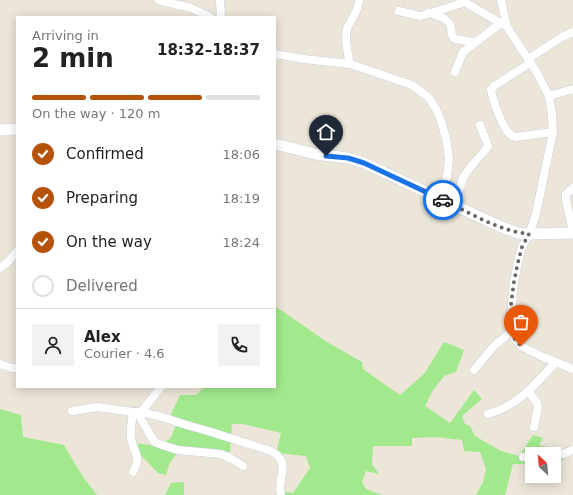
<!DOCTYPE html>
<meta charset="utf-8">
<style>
:root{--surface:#fff;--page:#f2f2f2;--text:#222;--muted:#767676;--line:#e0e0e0;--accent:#b45309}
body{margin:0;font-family:"DejaVu Sans",sans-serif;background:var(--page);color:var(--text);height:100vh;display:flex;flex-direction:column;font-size:15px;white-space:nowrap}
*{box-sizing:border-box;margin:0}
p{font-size:13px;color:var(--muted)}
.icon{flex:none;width:22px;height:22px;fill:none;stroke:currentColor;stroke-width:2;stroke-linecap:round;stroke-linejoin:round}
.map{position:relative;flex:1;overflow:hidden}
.details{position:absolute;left:16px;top:16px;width:260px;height:372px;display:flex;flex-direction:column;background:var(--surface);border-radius:0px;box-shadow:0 2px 10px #0003}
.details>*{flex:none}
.needle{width:26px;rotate:334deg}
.controls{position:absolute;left:525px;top:447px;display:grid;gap:8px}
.controls a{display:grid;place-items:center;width:36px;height:36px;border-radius:0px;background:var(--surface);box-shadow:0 2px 10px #0003;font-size:20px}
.pin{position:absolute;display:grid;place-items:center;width:34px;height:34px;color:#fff;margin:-41px -17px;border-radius:50% 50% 50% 0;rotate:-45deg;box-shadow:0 0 4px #0007}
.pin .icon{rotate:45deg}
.courier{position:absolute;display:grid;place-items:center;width:40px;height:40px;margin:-20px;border:3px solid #1a73e8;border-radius:50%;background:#fff;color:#222;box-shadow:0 1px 5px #0007}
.summary em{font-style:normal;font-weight:700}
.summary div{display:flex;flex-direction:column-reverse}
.summary{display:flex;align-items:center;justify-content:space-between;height:68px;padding:0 16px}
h1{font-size:26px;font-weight:700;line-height:30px}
.bar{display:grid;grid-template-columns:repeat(4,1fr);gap:6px 4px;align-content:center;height:48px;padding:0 16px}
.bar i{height:5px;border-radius:3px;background:var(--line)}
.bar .on{background:var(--accent)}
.bar p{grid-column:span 4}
.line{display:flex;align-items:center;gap:10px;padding:0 16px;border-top:1px solid var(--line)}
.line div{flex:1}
.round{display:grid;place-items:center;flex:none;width:42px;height:42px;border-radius:0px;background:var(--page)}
ol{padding:0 16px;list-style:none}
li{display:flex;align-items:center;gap:12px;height:44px}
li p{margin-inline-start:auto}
li .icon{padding:4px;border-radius:50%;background:var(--accent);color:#fff;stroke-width:4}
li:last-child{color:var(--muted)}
li i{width:22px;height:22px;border:2px solid var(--line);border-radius:50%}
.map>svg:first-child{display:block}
</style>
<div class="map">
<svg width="573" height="495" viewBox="0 0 573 495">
<rect width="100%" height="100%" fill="#ece6d8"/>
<g fill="#a2e98e">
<path d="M275,306L327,342L362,362L363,369L400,395L424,374L444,342L464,350L456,372L444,376L432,392L425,406L450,423L474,390L482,399L462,416L465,424L470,426L475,436L501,451L519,456L533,435L543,438L539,445L565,451L564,460L554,459V454H532L525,458V464H513L505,495H476L483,482L486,469L480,452L464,451L462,440L435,437L412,438V446H373L372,464L379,474L366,471L362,482L366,489L382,495H278L277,491L293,493L310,468L306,456L276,453L281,433L243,424H232L230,452L180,450L170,462L166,475L158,473L141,455L135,443L157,446L170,439L178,421L171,414L180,395H196L204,387H275Z"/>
<path d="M0,409L21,415L23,437L64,445L83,477L97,495H0Z"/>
<path d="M184,482V495H165L171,483Z"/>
</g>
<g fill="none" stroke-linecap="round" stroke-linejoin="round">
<defs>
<g id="street">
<path d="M159,0L191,8L210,17"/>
<path d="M220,0L221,17"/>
<path d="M461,0L504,25"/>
<path d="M501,0L507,27L536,71L549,96L552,114L553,132L536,214L529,234L522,247L518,262L514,282L510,326L514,338L521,346L541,356L573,369"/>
<path d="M399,11L416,15L421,16L466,2"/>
<path d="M429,13C437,16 448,17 451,27C452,32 450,35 455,39L474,42"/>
<path d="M275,54L304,59L350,64L412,85L429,98L436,109L440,118L446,138L449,158L447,177L440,199"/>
<path d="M528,59L562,37L573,32"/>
<path d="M530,63L494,86L491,90C493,100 502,128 510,134C511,136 513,136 516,137L553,132"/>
<path d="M350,64C348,54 344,39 347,29C351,18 358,14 359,0"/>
<path d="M455,72L463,52L501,23"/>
<path d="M549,96L573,89"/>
<path d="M454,205L463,178L469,169L487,148L488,146L480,125"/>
<path d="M573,233L566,200V194L573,188"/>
<path d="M0,268L8,262L17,251"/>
<path d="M0,364L12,368H17"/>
<path d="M474,370L494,346L512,331"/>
<path d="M528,391L537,403L538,406L534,427"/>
<path d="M72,411L97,407L133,412H141L162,417L190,426L208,431L271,451C293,463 276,477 281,495"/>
<path d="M137,412L152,438L155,442L162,445L178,450L221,454L232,459L243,466"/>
<path d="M141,412L161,387"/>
<path d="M488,414C493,412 500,410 506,407C526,396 540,379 556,362"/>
<path d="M554,455L563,454L573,450"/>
<path d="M523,457H532"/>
<path d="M133,472C142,456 134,454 131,438C130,429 132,420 133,412"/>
</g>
<g id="secondary">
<path d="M0,130L17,129"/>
<path d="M275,144L315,154L348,158L364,163L499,226L518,233L529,234L573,233"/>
</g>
</defs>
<use href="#street" stroke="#cdcee3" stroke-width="9"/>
<use href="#secondary" stroke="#cdcee3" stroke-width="12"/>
<use href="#street" stroke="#fff" stroke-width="8"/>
<use href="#secondary" stroke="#fff" stroke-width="11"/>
</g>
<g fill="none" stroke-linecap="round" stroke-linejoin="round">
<path stroke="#6d6a66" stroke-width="4" stroke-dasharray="0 7.2" d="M443,200C470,213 499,231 529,234L522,247L518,262L514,282L511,304L510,326L514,338L521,346"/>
<path stroke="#1a73e8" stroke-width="5" d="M326,156L348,158L364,163L443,200"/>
</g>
</svg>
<div class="controls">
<a><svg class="needle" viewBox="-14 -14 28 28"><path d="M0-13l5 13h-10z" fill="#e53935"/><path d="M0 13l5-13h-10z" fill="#767676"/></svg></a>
</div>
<div class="pin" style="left:521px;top:346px;background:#ea580c"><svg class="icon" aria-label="bag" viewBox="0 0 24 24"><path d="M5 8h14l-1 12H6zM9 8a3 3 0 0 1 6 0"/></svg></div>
<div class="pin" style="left:326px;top:156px;background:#1f2937"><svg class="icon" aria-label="home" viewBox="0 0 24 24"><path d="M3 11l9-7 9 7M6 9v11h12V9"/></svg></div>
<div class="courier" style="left:443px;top:200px"><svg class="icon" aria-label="car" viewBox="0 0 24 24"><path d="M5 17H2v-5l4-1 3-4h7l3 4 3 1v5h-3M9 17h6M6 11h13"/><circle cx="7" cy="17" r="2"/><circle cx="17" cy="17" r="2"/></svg></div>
<section class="details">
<div class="summary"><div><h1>2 min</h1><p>Arriving in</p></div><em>18:32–18:37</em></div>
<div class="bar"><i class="on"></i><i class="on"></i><i class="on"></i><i></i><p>On the way · 120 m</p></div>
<ol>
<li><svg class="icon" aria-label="check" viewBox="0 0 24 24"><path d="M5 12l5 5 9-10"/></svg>Confirmed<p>18:06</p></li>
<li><svg class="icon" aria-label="check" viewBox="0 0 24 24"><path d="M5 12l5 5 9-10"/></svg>Preparing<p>18:19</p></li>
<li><svg class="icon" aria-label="check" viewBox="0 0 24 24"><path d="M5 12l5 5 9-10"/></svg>On the way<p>18:24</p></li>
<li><i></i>Delivered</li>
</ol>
<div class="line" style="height:72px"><a class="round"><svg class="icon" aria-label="person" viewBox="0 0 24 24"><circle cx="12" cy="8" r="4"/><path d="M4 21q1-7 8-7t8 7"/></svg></a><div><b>Alex</b><p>Courier · 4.6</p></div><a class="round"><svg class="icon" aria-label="phone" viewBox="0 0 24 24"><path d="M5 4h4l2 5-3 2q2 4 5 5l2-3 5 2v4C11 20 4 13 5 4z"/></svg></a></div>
</section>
</div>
